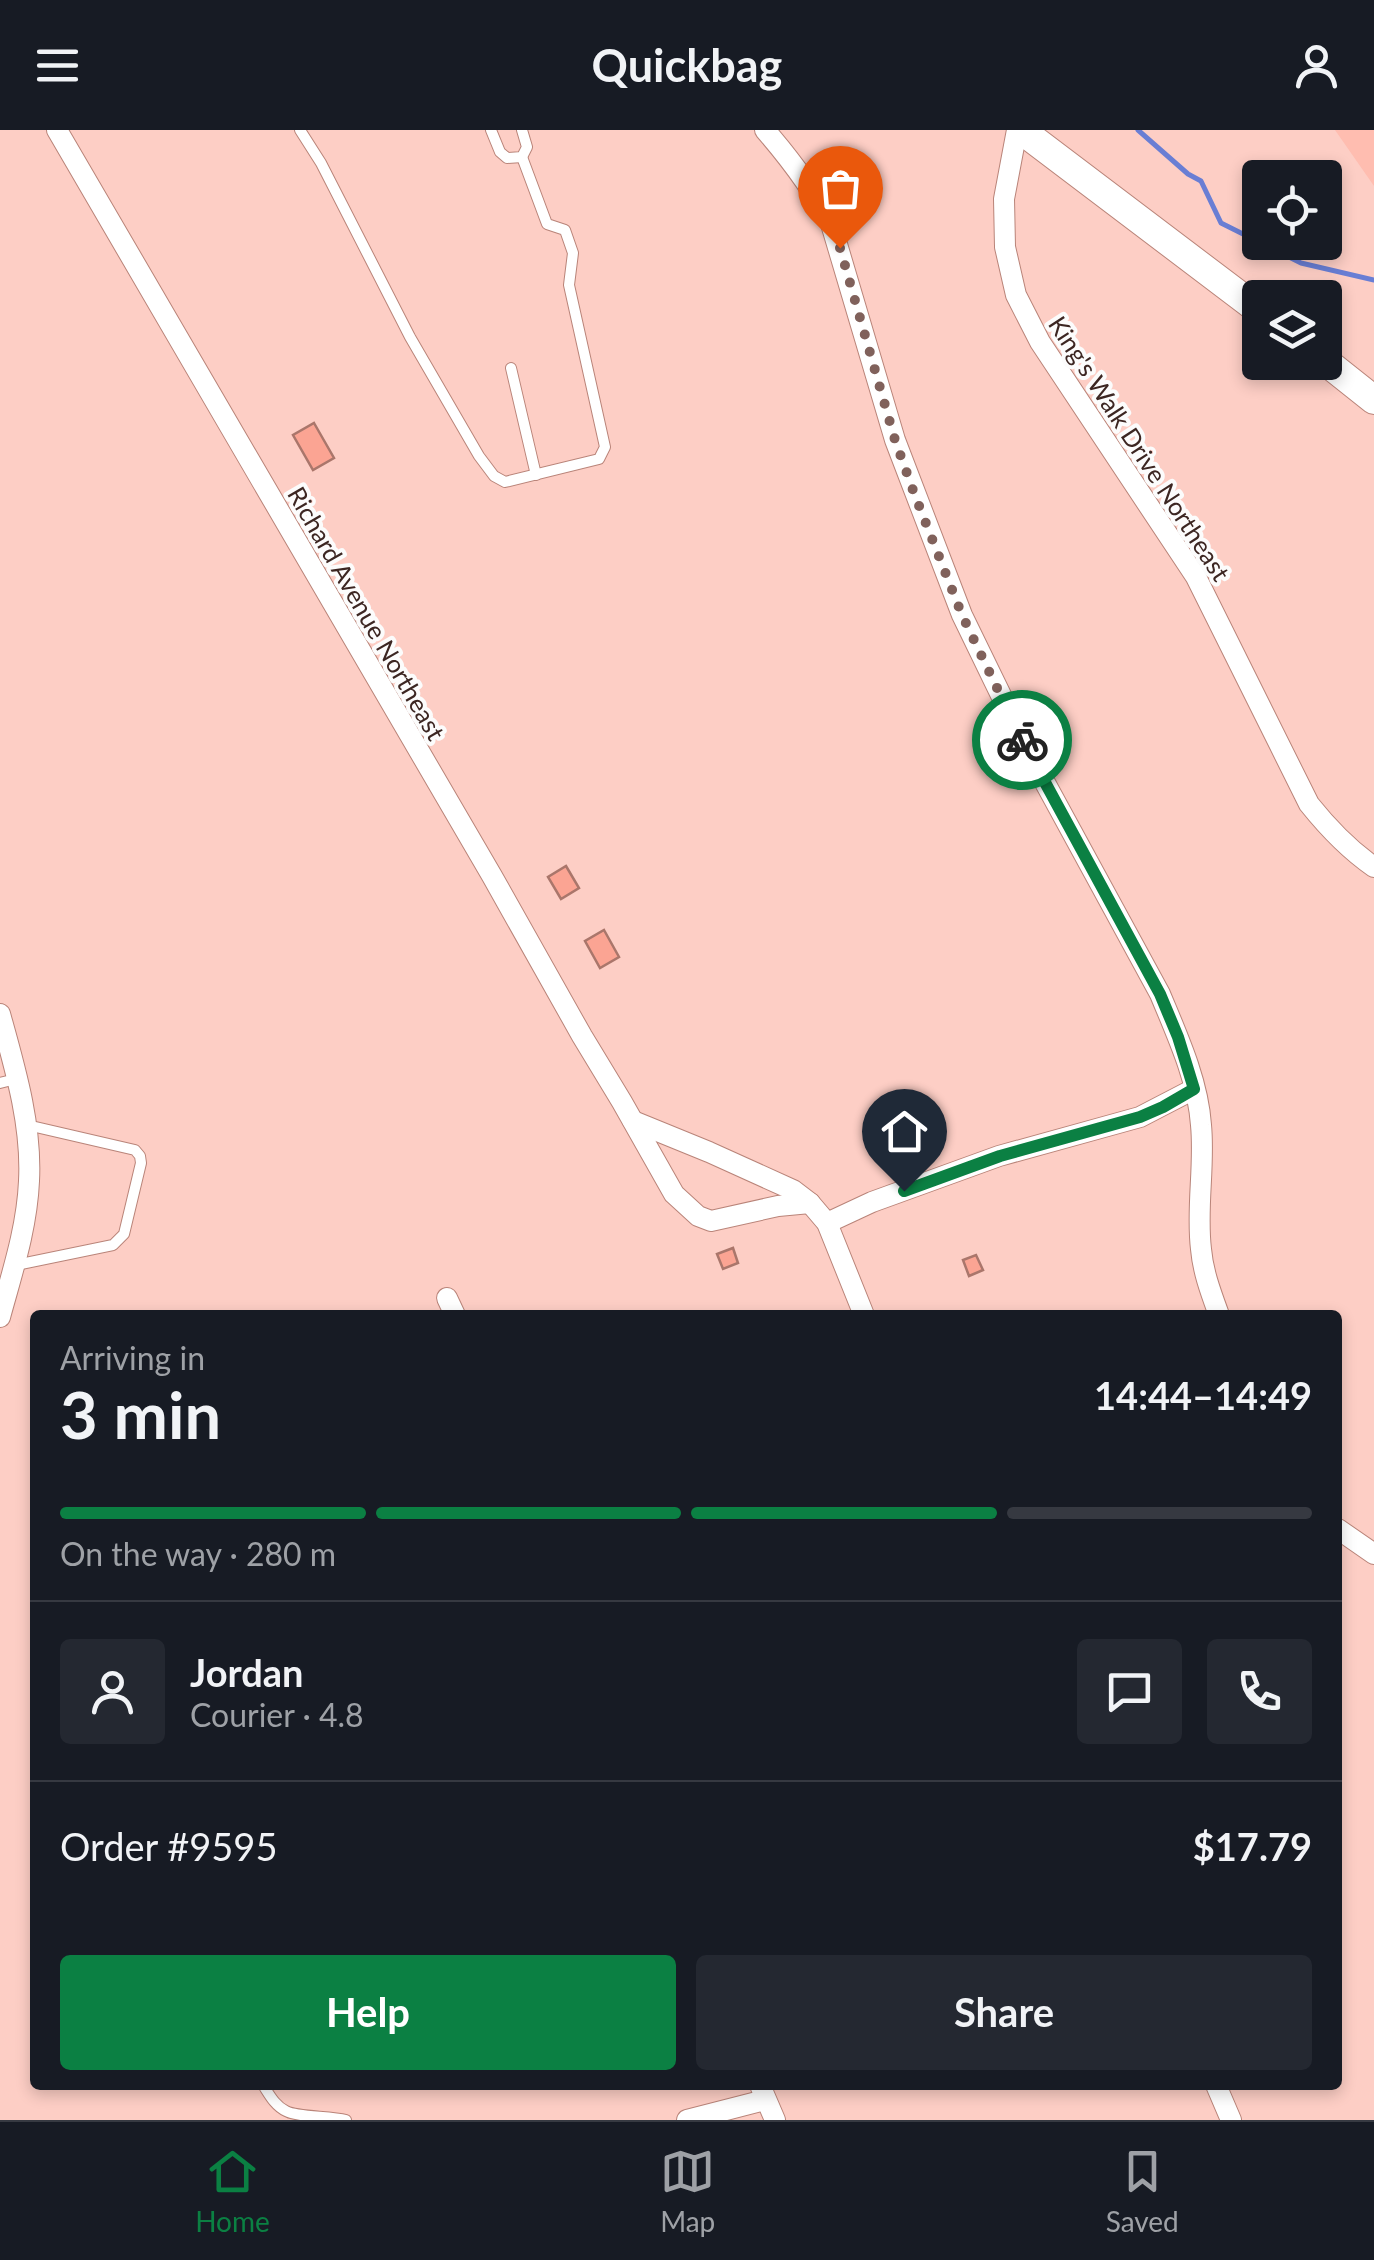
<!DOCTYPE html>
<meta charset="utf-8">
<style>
:root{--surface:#171b24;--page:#242831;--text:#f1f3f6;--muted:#9ea1a6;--line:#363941;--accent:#0b8043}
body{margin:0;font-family:Lato,sans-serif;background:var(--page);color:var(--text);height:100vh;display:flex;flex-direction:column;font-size:38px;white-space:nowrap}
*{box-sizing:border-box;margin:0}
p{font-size:32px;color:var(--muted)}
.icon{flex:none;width:55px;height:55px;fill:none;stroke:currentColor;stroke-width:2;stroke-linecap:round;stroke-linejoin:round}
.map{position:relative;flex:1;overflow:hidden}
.details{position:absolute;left:30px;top:1180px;width:1312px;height:780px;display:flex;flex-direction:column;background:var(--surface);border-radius:10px;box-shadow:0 5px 15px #0003}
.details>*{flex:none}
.tools{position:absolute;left:1242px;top:30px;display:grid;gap:20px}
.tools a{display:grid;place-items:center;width:100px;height:100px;border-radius:10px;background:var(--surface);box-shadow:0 5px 15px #0003;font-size:50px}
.pin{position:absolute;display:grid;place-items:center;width:85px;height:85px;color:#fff;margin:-102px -42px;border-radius:50% 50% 50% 0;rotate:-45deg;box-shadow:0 0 10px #0007}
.pin .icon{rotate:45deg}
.courier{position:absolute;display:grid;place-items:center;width:100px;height:100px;margin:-50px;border:8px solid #0b8043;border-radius:50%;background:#fff;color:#222;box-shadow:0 2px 12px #0007}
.headline em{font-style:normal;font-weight:700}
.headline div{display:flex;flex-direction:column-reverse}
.headline{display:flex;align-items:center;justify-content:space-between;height:170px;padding:0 30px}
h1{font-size:65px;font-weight:700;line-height:75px}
.bar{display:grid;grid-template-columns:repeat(4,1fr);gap:15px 10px;align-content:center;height:120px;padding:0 30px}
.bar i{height:12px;border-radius:8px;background:var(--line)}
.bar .active{background:var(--accent)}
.bar p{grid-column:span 4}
.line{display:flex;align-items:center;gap:25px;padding:0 30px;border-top:2px solid var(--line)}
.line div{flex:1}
.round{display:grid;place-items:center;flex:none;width:105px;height:105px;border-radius:10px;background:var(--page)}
.primary-button{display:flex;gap:20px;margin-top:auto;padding:20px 30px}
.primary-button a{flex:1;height:115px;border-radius:10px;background:var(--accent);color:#fff;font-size:40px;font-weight:700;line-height:115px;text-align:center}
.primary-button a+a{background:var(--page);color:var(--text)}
header{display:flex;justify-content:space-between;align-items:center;height:130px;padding:0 30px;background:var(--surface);font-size:45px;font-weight:700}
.menu{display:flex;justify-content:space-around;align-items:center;height:140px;border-top:2px solid var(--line);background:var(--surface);font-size:28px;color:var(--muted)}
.menu a{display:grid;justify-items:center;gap:5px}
.menu .active{color:var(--accent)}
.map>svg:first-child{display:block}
</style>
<header><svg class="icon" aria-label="menu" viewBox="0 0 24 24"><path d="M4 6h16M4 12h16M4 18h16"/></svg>Quickbag<svg class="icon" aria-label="person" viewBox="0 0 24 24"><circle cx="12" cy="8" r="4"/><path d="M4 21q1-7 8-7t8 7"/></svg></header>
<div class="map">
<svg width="1374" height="1990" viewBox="0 0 1374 1990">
<rect width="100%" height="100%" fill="#fdcec5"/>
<path fill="#ffbdb0" d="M1335,0H1374V56Z"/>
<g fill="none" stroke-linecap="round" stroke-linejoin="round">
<path stroke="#697ed4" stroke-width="5" d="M1138,0L1188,44L1201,51L1221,93L1301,133L1374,150"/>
</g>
<g fill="#fba493" stroke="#aa766b" stroke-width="2.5">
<path d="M314,293L334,328L313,340L293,305Z"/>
<path d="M566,736L579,758L561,769L548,747Z"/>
<path d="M604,800L619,827L600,838L585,811Z"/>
<path d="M733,1118L738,1133L723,1139L717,1124Z"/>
<path d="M976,1125L983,1140L969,1146L963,1130Z"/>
</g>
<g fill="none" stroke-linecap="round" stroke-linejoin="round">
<defs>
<g id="lane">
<path d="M300,0L321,33L410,207L479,326L494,346L505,352L599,329L605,317L569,155L573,123L565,100L547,94L522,27"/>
<path d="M491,0L500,22L507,28L522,27L527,17L522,0"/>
<path d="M511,238L536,345"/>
<path d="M0,953L16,949"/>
<path d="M16,1135L113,1115L124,1104L141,1033L140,1026L135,1020L27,995"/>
<path d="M263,1955C269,1964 275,1976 286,1981C296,1987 330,1986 346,1990"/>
</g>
<g id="street">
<path d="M57,0L492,746L582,906L622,972L674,1064L698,1086L711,1091L778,1076L810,1073"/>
<path d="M765,0C791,30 813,59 831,94L895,310L962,485L1031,627L1160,864C1177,905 1198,950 1201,995C1205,1036 1196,1078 1201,1119C1203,1142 1211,1163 1219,1185"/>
<path d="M1017,0L1004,69L1005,117L1016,165L1040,212L1196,447L1309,674C1329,699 1348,719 1374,737"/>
<path d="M0,884C15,938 32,995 29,1051C27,1098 12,1143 0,1187"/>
<path d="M633,991L709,1022L793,1060L810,1073L827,1093L864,1185"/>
<path d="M827,1093L872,1072L999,1026L1140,987L1194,959"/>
<path d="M447,1168L455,1185"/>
<path d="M1338,1399L1374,1424"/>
<path d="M760,1955L775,1990"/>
<path d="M1216,1955L1231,1990"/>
<path d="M687,1990L765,1970"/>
</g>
<g id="secondary">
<path d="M1021,0L1260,181"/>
<path d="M1325,231L1374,270"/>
</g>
</defs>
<use href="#lane" stroke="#b98479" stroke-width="12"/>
<use href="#street" stroke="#b98479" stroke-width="22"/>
<use href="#secondary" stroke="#b98479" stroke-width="30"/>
<use href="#lane" stroke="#fff" stroke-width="10"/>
<use href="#street" stroke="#fff" stroke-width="20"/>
<use href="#secondary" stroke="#fff" stroke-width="28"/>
</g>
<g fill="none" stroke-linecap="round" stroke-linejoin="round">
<path stroke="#80615b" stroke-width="10" stroke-dasharray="0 18" d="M840,118L895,310L914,363L962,485L1022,610"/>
<path stroke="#0b8043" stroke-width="12" d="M904,1061L1000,1026L1140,987L1163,977L1194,959L1178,907L1160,864L1022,610"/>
</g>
<g text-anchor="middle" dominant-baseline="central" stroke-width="8" stroke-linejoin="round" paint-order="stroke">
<g font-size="25" fill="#3c2622" stroke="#fcfcfc">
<text transform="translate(1140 318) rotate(57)">King's Walk Drive Northeast</text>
<text transform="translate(367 483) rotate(60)">Richard Avenue Northeast</text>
</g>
</g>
</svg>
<div class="tools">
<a><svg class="icon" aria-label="locate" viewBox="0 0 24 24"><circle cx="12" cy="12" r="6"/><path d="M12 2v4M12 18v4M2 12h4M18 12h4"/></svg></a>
<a><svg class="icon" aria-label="layers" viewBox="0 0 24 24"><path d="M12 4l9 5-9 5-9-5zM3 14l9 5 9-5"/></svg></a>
</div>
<div class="pin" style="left:840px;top:118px;background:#ea580c"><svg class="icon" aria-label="bag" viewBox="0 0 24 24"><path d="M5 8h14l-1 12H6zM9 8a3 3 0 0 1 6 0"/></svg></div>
<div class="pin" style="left:904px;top:1061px;background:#1f2937"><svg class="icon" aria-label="home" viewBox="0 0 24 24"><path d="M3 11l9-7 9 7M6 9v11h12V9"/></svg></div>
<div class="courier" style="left:1022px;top:610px"><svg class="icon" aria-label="bike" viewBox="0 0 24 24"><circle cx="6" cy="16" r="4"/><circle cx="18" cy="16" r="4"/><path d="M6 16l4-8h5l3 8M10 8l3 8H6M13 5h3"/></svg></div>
<section class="details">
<div class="headline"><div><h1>3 min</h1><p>Arriving in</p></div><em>14:44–14:49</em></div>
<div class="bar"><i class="active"></i><i class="active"></i><i class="active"></i><i></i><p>On the way · 280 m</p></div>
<div class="line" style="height:180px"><a class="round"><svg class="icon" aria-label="person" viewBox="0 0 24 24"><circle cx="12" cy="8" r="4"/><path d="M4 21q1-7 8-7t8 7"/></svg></a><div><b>Jordan</b><p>Courier · 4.8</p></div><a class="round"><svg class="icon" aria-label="chat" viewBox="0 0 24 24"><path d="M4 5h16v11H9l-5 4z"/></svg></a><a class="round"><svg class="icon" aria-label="phone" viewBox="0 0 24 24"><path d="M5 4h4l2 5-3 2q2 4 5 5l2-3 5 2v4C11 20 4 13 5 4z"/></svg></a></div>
<div class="line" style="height:130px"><div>Order #9595</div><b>$17.79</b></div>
<div class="primary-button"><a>Help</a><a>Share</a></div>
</section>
</div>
<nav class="menu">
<a class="active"><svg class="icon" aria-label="home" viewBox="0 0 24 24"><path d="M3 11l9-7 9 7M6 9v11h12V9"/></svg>Home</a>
<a><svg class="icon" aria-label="map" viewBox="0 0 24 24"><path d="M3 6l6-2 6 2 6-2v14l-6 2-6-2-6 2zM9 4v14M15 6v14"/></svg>Map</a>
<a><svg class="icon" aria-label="saved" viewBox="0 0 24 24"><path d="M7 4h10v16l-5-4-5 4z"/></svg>Saved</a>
</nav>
